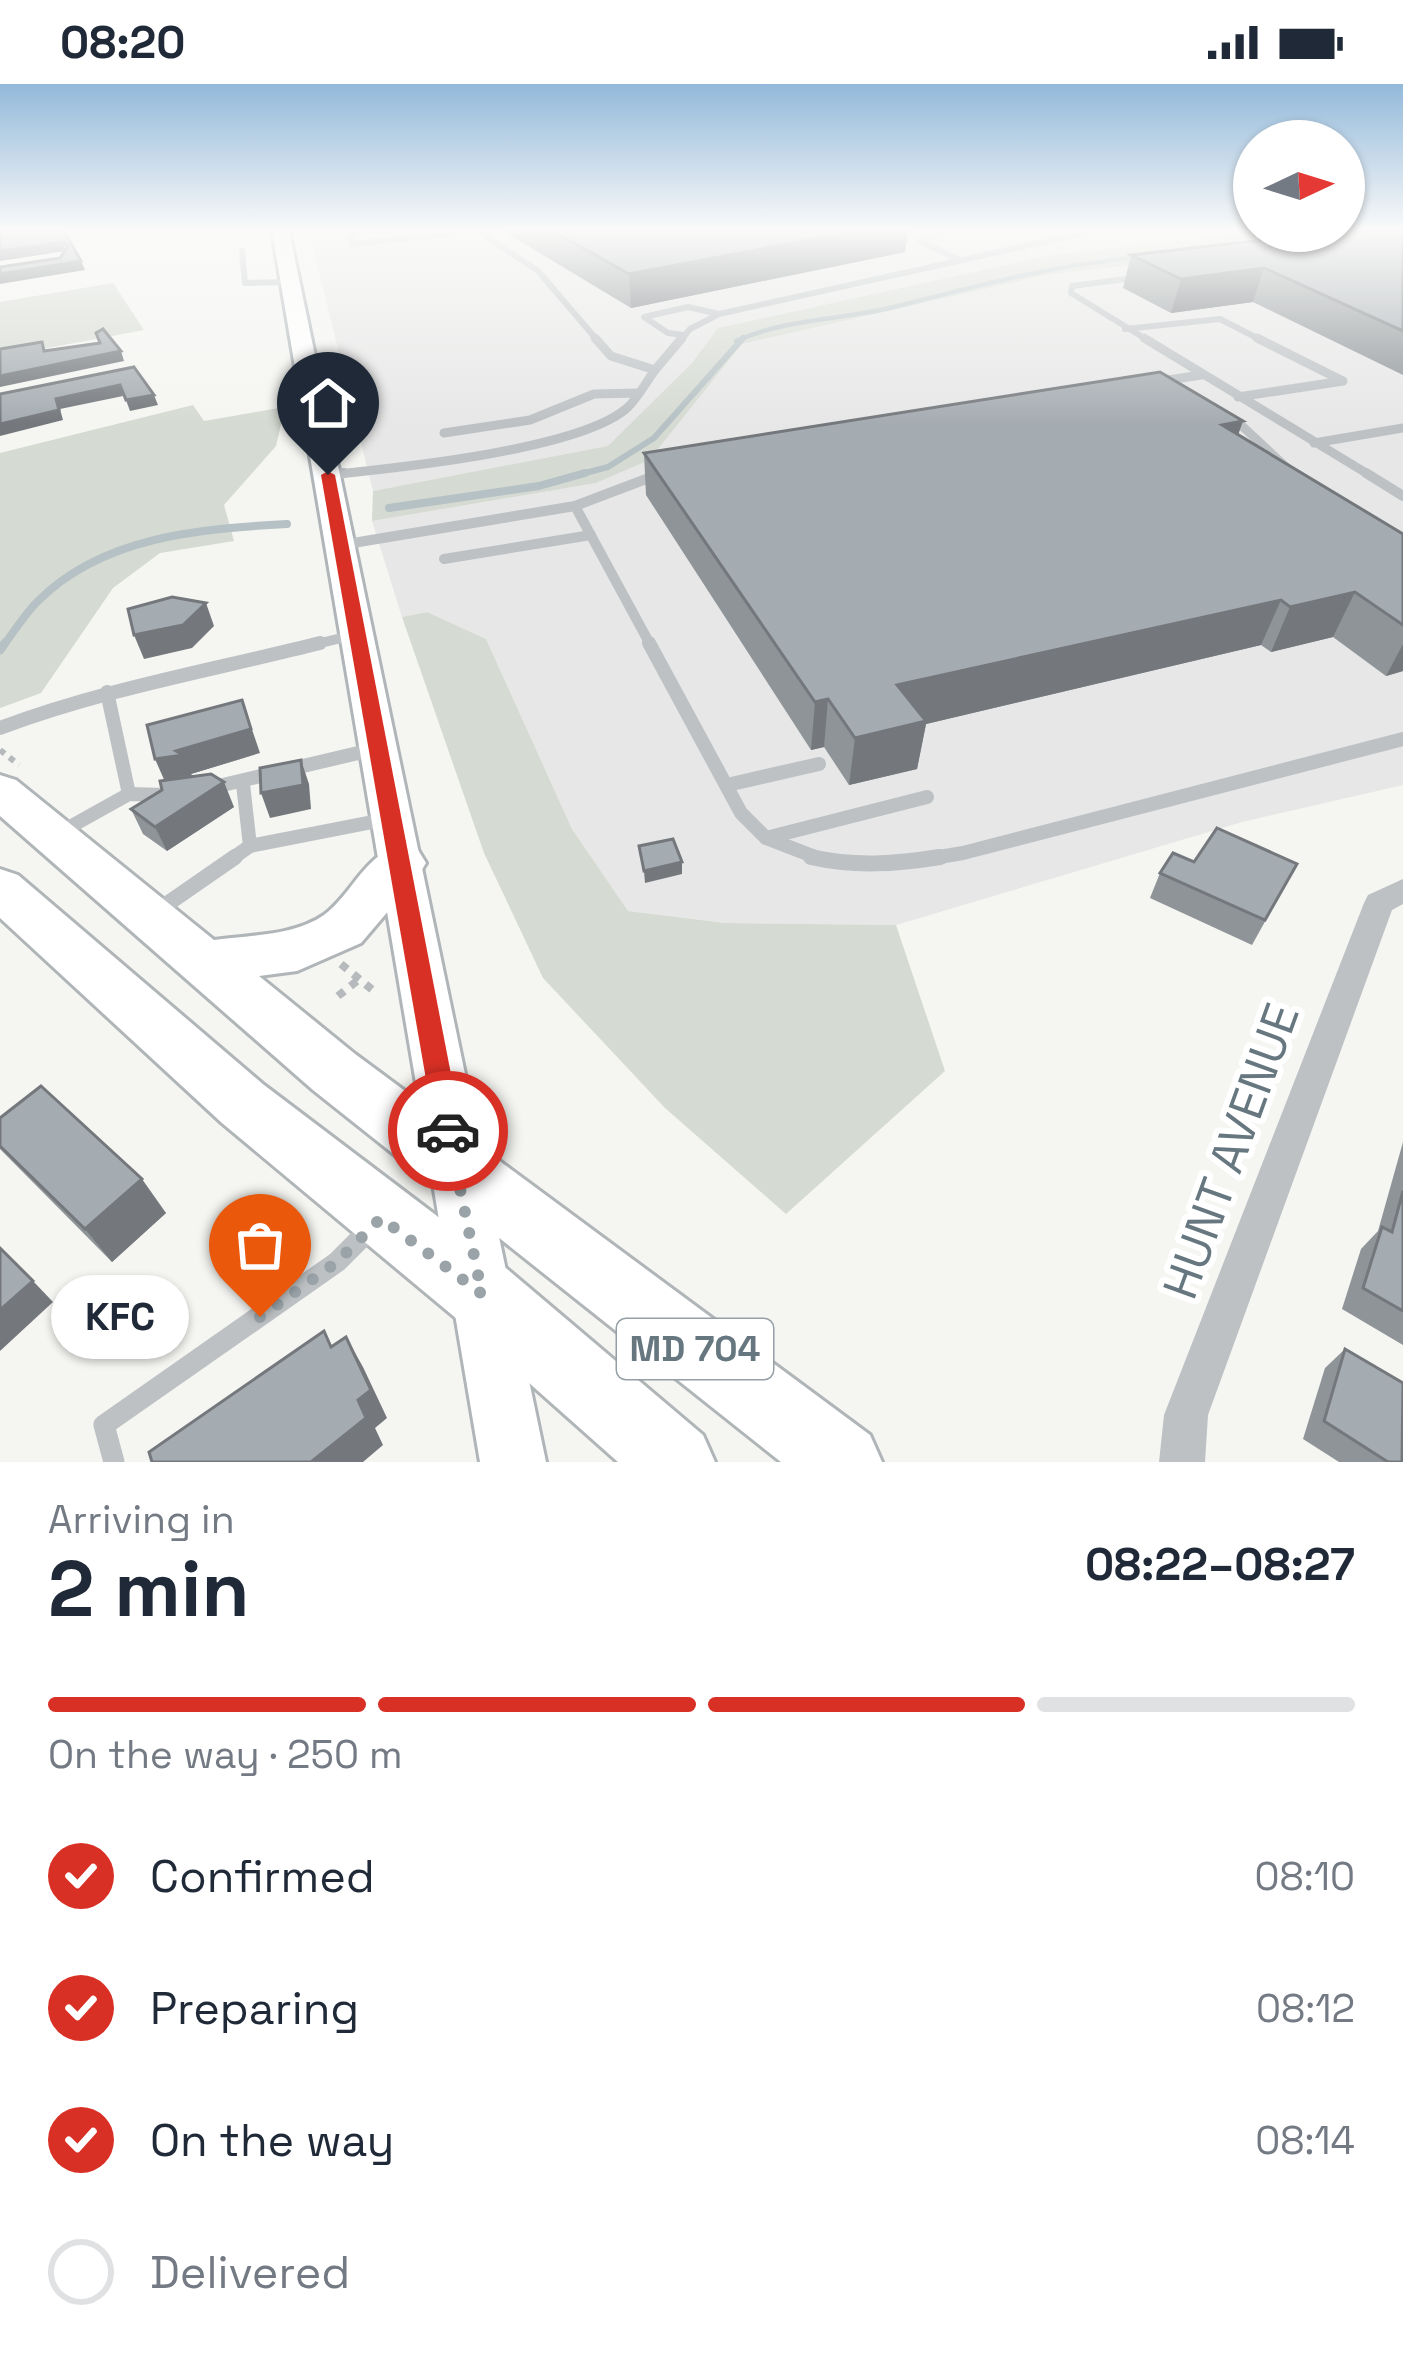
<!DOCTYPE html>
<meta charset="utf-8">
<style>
:root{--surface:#fff;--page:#f2f2f3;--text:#1f2937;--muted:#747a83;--line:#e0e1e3;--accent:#d93025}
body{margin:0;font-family:"Space Grotesk",sans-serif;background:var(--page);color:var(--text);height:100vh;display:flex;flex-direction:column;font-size:45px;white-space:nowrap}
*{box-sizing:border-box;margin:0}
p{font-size:39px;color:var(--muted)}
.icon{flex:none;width:66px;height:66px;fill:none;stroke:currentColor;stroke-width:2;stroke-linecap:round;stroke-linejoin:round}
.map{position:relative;height:1378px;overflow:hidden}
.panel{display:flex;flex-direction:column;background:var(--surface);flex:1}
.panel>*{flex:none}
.needle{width:78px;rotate:86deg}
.buttons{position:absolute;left:1233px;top:36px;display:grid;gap:24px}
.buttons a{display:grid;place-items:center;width:132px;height:132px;border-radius:50%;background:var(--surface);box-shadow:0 3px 9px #0004;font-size:60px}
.pin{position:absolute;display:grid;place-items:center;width:102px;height:102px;color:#fff;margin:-123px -51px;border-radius:50% 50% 50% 0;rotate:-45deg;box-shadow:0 0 12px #0007}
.pin .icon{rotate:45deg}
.courier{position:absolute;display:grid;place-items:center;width:120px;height:120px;margin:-60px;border:9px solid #d93025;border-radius:50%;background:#fff;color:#222;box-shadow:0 3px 15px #0007}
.bubble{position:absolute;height:84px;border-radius:42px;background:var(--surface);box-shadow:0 3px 9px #0004;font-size:39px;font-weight:800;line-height:84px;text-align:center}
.headline em{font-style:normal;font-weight:800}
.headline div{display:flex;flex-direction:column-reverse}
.headline{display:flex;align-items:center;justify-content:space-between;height:204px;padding:0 48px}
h1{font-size:78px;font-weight:800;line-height:90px}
.bar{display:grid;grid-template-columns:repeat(4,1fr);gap:18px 12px;align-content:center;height:144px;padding:0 48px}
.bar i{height:15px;border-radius:9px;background:var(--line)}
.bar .active{background:var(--accent)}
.bar p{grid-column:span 4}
ol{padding:0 48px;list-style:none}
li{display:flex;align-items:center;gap:36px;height:132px}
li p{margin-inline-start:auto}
li .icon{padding:12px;border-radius:50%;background:var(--accent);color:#fff;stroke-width:4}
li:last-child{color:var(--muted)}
li i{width:66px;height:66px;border:6px solid var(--line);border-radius:50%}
.status{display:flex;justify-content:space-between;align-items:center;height:84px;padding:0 60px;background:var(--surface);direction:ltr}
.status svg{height:33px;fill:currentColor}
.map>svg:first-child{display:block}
</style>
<div class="status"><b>08:20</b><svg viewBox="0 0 49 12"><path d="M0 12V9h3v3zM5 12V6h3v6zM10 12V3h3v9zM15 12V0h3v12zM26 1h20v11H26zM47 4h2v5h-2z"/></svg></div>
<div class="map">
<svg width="1403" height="1378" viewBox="0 0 1403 1378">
<rect width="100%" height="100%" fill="#f5f5f2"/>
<g fill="#e6e7e6">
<path d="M309,147H1271L1052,171L718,244L691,280L608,363L373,407Z"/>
<path d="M1403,153V701L1242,738L896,841L725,839L628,827L572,745L486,555L427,528L402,533L372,437L596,399L648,376L742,260L1051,190Z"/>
</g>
<g fill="#d5dad2">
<path d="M1271,147H1358L1322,161L1051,190L742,260L649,376L596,399L372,437L373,407L608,362L691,280L718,244L1052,171Z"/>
<path d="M113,199L144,246L0,273V218Z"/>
<path d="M193,321L204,337L285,323L276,362L224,421L234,457L160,469L113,504L41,609L0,624V369Z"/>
<path d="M427,528L486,555L572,745L628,827L725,839L896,841L945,987L786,1130L665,1024L543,894L484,769L402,533Z"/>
</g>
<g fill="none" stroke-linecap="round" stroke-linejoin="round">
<g stroke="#b5c1c4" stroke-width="4.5">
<path d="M1290,156L1316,147"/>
<path d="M736,257C787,234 845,236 898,222C984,200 1053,181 1142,173"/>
</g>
<path stroke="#b5c1c4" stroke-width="6" d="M574,392L608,383L654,354L743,254"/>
<g stroke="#b5c1c4" stroke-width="8">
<path d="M389,424L539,402L585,389"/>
<path d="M3,562C14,548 24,531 37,518C102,452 200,445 287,440"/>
</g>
<path stroke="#b5c1c4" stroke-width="9" d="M0,566L5,559"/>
<defs>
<path id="secondary" d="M272,147H289L546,1378H480Z"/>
<g id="primary">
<path d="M0,691L16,696L214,856C249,851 294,852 324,831C357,807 371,752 418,766L426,779L418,792L361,859L297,887L259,892L355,970L870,1351L882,1378H781L313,1006L0,732Z"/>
<path d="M0,785L18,791L264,1001L507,1185L703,1351L715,1378H618L457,1235L222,1039L0,834Z"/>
</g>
</defs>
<use href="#secondary" stroke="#afb5b8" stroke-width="6"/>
<use href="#primary" stroke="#b0b5b8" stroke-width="6"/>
<path stroke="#b7babc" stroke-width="6" stroke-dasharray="6 6" stroke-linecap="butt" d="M0,666L19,681"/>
<g stroke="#b7babc" stroke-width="8" stroke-dasharray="8 8" stroke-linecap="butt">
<path d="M341,880L375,908"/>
<path d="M338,912L358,896"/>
</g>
<g stroke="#bdc1c4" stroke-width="6">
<path d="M120,147H127"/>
<path d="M370,147L351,149L352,160L477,147"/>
<path d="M478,147L538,187L598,257"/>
<path d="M953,147L920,157L959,176"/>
<path d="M242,167L245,199L290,198"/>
<path d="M1142,193L1072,202L1071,209L1149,257"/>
<path d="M1125,245L1220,235L1263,257"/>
<path d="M684,251L668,249L644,233L688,223L719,230"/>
<path d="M680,257L690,245L719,230L1093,147"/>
</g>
<g stroke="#bdc1c4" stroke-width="9">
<path d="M1144,254L1371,392"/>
<path d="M655,286L682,254"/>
<path d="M1155,298L1201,291"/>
<path d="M1238,313L1343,297L1257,254"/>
<path d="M1242,342L1286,383"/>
<path d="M444,349L530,336L594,310L639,309"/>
<path d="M1314,359L1403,344"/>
<path d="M328,391C396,384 579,366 627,324C638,314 646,298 655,286L611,272L595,254"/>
<path d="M654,392L663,389"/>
</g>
<g stroke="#bdc1c4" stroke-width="10">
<path d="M1366,389L1403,412"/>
<path d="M328,391L344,389"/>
<path d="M575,422L651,562"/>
<path d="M341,461L575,422L662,389"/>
<path d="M444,475L591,451"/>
<path d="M308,562L354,551"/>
</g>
<g stroke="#bdc1c4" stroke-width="14">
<path d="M649,559L741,729L766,754L823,776"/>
<path d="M107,608L129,710"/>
<path d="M0,644C104,605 213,586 320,559"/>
<path d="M243,700L250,762"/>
<path d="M727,701L819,680"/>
<path d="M210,704L375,665"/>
<path d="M59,749L129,710L165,711"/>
<path d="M766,754L927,713"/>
<path d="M230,776L250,762L388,735"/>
<path d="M921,776L963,769L1403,655"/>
</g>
<g stroke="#bdc1c4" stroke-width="16">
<path d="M811,773C855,783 896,780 940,773"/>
<path d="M157,827L235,773"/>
</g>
<path stroke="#bdc1c4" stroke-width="21" d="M114,1378L104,1341L337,1178L372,1143"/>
<path fill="#bdc1c4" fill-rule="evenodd" d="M1403,795V820L1392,826L1208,1331L1205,1378H1159L1164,1331L1364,819L1368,811Z"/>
<use href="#secondary" fill="#fff" fill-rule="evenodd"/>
<use href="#primary" fill="#fff" fill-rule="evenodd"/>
</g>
<g fill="#8e9498">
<path d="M503,147H908L905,168L631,224Z"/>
<path d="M1403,147V291L1253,218L1171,229L1123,204L1131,171Z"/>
<path d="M1238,351L1403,450V587L1386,592L1333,553L1271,568L1261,561L926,640L917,685L849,701L824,663L811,666L646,411L644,369Z"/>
<path d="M260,669L191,690L234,723L167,767L143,750L131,725L162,706L165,696Z"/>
<path d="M1194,778L1297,780L1252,861L1150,814L1160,789Z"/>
<path d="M0,1034L166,1129L112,1178L0,1065Z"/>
<path d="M1403,1058V1261L1342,1225L1361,1165L1378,1147Z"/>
<path d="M1345,1265L1403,1378H1339L1303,1355L1325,1284Z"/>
</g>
<g fill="#74787c">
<path d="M856,147H908L905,168L631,224L629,190Z"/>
<path d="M63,158L66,167L0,177V167Z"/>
<path d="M81,177L85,186L0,200V190Z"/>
<path d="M1264,184L1253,218L1171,229L1181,195Z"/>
<path d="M121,267L124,277L0,303V292Z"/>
<path d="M120,301L123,312L60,325L63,336L0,352V340L56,315Z"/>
<path d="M154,311L158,321L130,327L126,316Z"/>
<path d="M1243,337L1229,377L1222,341Z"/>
<path d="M1355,508L1333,553L1271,568L1290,523Z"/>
<path d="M1281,516L1261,561L926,640L917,685L849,701L855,654L897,601Z"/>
<path d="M206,519L214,542L192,564L144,575L134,551Z"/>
<path d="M1403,560V587L1386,592Z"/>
<path d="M828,615L824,663L811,666L815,618Z"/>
<path d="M242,616L260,669L191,690L193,696L166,700L155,675L176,667Z"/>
<path d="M301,676L309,700L311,725L270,734L261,709Z"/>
<path d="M224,698L234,723L167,767L155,743Z"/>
<path d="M682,778V790L645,799L644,787Z"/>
<path d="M142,1095L166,1129L112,1178L85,1145Z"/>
<path d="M33,1197L53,1218L0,1267V1226Z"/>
<path d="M346,1253L363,1283L387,1334L375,1344L383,1361L363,1378H311L358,1316Z"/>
</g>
<g fill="#a5acb1" stroke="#74787c" stroke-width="3">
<path d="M0,147H64L81,177L0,190V183L60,174L68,162L63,158L0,167Z"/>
<path d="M553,147H856L629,190Z"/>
<path d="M1344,147H1403V247L1264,184L1181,195L1131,171Z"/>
<path d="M103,245L121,267L0,292V265L42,258L44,267L100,259L96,249Z"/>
<path d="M134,283L154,311L126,316L120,301L56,315L59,326L0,340V310Z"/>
<path d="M1160,288L1243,337L1222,341L1403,450V541L1355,508L1290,523L1281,516L897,601L926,637L855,654L828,615L815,618L644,369Z"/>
<path d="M172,513L206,519L183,541L134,551L128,525Z"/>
<path d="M242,616L251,645L176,667L183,671L155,675L147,641Z"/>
<path d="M301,676L303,701L261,709L260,684Z"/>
<path d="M211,690L224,698L155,743L131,725L162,706L160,697Z"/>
<path d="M1217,744L1297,780L1265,836L1160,789L1173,769L1194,778Z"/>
<path d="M673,755L682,778L644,787L639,762Z"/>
<path d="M41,1002L142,1095L85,1145L0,1062V1034Z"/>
<path d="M1403,1107V1227L1363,1204L1382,1143L1392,1148Z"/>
<path d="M0,1164L33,1197L0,1226Z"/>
<path d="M324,1247L331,1263L346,1253L371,1306L358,1316L366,1334L311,1378H152L149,1368Z"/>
<path d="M1345,1265L1403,1299L1402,1378H1388L1324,1337Z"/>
</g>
<linearGradient id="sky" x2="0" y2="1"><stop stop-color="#93b9da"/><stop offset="0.43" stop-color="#fafaf9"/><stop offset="1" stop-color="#fafaf9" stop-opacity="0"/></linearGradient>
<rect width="1403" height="340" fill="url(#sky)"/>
<path fill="#d93025" d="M328,387L335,391L462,1047L458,1056L448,1059L439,1056L435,1047L321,391Z"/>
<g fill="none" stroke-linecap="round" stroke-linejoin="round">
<path stroke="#99a3a8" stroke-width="12" stroke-dasharray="0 21.6" d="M260,1233L337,1178L381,1134L482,1210L448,1047"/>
</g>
<g text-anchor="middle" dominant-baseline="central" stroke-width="12" stroke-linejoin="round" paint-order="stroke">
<rect fill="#fff" stroke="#95a0a6" stroke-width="3" x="617" y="1235" width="156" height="60" rx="9"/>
<g font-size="36" font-weight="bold" fill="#677780">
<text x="695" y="1265">MD 704</text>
</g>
<g font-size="48" fill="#677780" stroke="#fff">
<text transform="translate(1231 1067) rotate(-70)">HUNT AVENUE</text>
</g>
</g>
</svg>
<div class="buttons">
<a><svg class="needle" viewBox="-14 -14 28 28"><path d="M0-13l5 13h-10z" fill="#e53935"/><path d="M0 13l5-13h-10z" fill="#747a83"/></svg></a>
</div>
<div class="pin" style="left:260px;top:1233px;background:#ea580c"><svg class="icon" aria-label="bag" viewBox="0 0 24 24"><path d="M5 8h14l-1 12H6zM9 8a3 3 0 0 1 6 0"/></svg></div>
<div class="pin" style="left:328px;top:391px;background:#1f2937"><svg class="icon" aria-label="home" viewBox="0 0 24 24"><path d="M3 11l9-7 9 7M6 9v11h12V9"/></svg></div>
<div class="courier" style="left:448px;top:1047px"><svg class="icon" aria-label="car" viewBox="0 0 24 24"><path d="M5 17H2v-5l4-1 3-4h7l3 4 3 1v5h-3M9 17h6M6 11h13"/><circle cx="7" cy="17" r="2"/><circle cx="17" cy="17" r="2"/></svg></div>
<div class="bubble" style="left:51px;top:1191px;width:138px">KFC</div>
</div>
<section class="panel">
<div class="headline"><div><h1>2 min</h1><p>Arriving in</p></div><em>08:22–08:27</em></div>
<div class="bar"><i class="active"></i><i class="active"></i><i class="active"></i><i></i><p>On the way · 250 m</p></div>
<ol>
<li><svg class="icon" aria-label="check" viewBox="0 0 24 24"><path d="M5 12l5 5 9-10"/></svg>Confirmed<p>08:10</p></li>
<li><svg class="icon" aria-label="check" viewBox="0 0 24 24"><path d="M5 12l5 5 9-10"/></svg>Preparing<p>08:12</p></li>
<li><svg class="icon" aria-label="check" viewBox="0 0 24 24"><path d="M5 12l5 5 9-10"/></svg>On the way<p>08:14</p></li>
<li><i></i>Delivered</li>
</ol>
</section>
